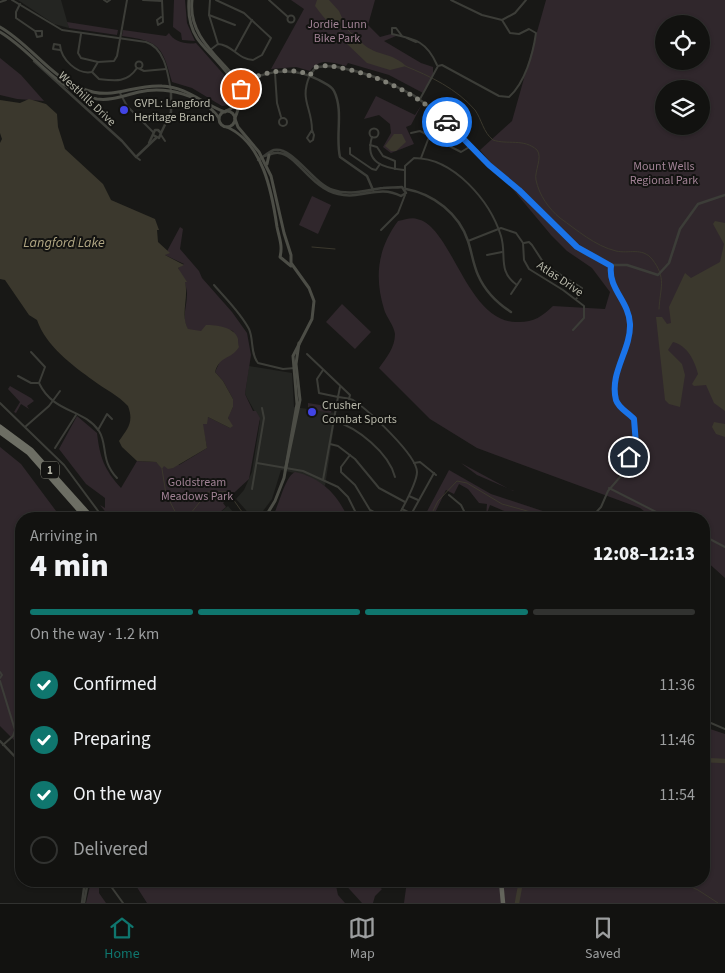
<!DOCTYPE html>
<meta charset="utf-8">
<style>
:root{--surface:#121210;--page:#1f201e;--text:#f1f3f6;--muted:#9c9e9f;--line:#313230;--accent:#0f766e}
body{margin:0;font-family:"Source Sans 3",sans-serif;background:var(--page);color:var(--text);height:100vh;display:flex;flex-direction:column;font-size:19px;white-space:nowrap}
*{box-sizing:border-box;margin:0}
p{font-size:16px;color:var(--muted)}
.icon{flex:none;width:28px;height:28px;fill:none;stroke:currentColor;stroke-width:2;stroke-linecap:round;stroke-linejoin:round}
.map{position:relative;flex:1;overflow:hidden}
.side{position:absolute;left:15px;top:512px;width:695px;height:375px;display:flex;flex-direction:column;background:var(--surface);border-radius:20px;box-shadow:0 1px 4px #0004,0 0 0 1px var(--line)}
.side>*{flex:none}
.tools{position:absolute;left:655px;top:15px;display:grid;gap:10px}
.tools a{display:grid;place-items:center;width:55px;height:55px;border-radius:50%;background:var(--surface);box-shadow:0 1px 4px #0004,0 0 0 1px var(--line);font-size:25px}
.pin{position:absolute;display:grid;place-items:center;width:42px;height:42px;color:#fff;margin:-21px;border:2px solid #fff;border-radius:50%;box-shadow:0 1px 5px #0007}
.courier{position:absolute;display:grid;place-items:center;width:50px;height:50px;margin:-25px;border:4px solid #1a73e8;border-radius:50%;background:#fff;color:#222;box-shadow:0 1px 6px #0007}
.overview em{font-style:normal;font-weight:800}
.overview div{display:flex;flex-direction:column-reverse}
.overview{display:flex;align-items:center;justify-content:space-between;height:85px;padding:0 15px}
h1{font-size:32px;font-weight:800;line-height:38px}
.bar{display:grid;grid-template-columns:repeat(4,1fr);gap:8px 5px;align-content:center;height:60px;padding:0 15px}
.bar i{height:6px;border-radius:4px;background:var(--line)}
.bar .active{background:var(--accent)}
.bar p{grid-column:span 4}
ol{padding:0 15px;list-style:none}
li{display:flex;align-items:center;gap:15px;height:55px}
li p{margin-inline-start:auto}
li .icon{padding:5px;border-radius:50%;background:var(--accent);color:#fff;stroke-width:4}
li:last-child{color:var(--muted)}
li i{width:28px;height:28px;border:2px solid var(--line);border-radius:50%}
.tab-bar{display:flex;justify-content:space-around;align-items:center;height:70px;border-top:1px solid var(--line);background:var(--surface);font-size:14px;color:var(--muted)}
.tab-bar a{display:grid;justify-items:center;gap:2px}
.tab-bar .active{color:var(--accent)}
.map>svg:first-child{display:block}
</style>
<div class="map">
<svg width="725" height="903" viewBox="0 0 725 903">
<rect width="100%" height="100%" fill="#181816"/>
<g fill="#242522">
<path d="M18,0H61L69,28L54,24Z"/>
<path d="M249,366L292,373L294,407L336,413L325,486L308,476L281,470L272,499L257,519H254L236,499L244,490L252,472L260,421L245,394Z"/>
<path d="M228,506L239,519H212Z"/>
</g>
<g fill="#30272c" fill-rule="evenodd">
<path d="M174,0H185L187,23L195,41L182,40L181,33L173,27Z"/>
<path d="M291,0H375L368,25L380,37L391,34L396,36L384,41L421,63L433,67V74L423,93L389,75L348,63L346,66C332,63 320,57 310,71L296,67L271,69L304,9Z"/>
<path d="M546,0H725V578L704,559V519H654L640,508L477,448L430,419L379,368C386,358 395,348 395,334C394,325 386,317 384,309C374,276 378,248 398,221C404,220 412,217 417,219C452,226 466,321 516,322C532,323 542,317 553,306L605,309L610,292L592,268L567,251L551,235L480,150L512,121ZM664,24H701V61H664ZM664,89H701V126H664Z"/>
<path d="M67,22L118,30L117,35L69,28Z"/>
<path d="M123,30L166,36L169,33C173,41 186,45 196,43L233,85C237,94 234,106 222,106L192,88L172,82C162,46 160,41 122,36Z"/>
<path d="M0,58L21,75L44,101L17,99L0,95Z"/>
<path d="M376,96L415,115L422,104L411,125L406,127L414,144L391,153L383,147L391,133L390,124L379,115L364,119Z"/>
<path d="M312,196L331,205L318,234L299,225Z"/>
<path d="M180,227L183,229L180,249L199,271L202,278L232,312L247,333L251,355L245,394L253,411H256L260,418L249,479L223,503L226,507L212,519H111L100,505L105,508V498L86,484L59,449L77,416L97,433C100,458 104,469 121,488L137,461L156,462L162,468L163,465H179L207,448L202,423L208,417L230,428L228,417L233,407V399L223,381L215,372L221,359L230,355L238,346L233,331C218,326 203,334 188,330C181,318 187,307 187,294C187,285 181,276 178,268L184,264L165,255Z"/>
<path d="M342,304L371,332L355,349L326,322Z"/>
<path d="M10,386L31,398L34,401L27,406L29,409L21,404L16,413L14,412L20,402L8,389Z"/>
<path d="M308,403L332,407L331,413L308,409Z"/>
<path d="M0,447L21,464L62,519H21V747L0,726Z"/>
<path d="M461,463L513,491H514L477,475Z"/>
<path d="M449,470L491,494L567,519L521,518L490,505L486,516L487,504L479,503L468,489L459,484L454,494L446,490L432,519H423Z"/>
<path d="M295,472C320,477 339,495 348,519H271C279,508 284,477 295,472Z"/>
<path d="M704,727L725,734V903H404L407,881H704Z"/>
<path d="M133,881H335L338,895L345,903H147Z"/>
<path d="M342,881H371L382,889L375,896L373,903H362Z"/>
<path d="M90,886L99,887V893L106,903H86Z"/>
</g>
<g fill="#3b382d">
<path d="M317,0H329L339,11L347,29C334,33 322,15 315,6Z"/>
<path d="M354,34C372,59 388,49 406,66L390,70L367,63L345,42Z"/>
<path d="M29,99L46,104L57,114L58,127L65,149L103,184L111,200L155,219L159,230H157L158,242L170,253L165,255L184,265L178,268L187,282H185C189,298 180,315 188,329L201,331L206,325C216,325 235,327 238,339C238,342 238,344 239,347C231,360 220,355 215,372L223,381L233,399V407L228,418L233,426L230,428L208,417L207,424H203L207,448L173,468L168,469L164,466L162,469L156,462L137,461L122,447L119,441C128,428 134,422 128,406C118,395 106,390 94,381C72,365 46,346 37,320L29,315L5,280L0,279V143L2,139L0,133V100L20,103Z"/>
<path d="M394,134H402L406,142L396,151H391L385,146Z"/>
<path d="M715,221L725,223V411L714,403L706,385L694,386L692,384L698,374C695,361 687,345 673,342L668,350L682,364L685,375L680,407L669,404L665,400L656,317H662L667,324L671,323L669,307L685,273L691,278L720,262L724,244L713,224Z"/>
<path d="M714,422L725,424V437L716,434L712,427Z"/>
</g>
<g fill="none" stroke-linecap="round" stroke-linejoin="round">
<g stroke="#3b382d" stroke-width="1">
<path d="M347,29L353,35"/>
<path d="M405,66C430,76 457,89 475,110C482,120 483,132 493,140C507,145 524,138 537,150C543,157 534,172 536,180C539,195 549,209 560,218C577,230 595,246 616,251C629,254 642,247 652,259C667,278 660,288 659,309"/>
<path d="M312,247L335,249"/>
<path d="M162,469L166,494L179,519"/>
<path d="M186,519L208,492H228L247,519"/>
<path d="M429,519L438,501L457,481L467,483L502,504L556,519"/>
<path d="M517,881L520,890"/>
<path d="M679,881L698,890L718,903"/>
</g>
<g stroke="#3b382d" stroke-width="4.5">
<path d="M704,760L725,761"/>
<path d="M517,903L521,881"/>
</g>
<g stroke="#3c3d38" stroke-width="2">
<path d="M12,0L62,30L146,42C165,48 168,74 171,91"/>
<path d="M104,0L107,2L110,0"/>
<path d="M143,0L162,1"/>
<path d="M210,0L209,15L218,44"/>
<path d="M269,0L288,17"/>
<path d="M451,0L482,15L502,20L515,13L526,0"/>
<path d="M0,2L6,0"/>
<path d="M20,4L16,12V18L35,31L37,37L42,36V31H35"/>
<path d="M209,15L235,25"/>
<circle cx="291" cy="19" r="3.5"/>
<path d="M161,17L157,20L158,25L163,22L162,0"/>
<path d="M81,34L78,53L81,58L98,62L114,61L117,56L127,0"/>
<path d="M402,36L396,28H392V34C416,39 427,42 437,65"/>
<path d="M407,38L416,42"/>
<path d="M60,50L53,49L54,44L60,45C61,59 77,75 92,72L98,62"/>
<path d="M210,50L218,44C231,44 239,60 253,60L262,55L271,38L244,13L216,0"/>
<path d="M235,51L252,20"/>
<circle cx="139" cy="65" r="3.5"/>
<path d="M140,69L144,71L166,69"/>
<path d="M92,72L99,79C115,81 127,83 137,68"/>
<path d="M275,73L277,103L281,117"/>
<path d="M310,75C299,100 312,107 312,130"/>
<path d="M120,93L127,106L153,132"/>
<path d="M420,99L438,66L442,65L499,96L509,97C525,83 533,54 536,33L529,29L519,34L510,33L502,20"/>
<circle cx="283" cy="122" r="4"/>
<circle cx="374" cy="133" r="4.5"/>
<path d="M312,130L314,135L313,140L310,142L307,138Z"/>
<path d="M411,133L420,131L461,152L471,146"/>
<path d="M161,135L165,141"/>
<path d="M372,137C364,163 384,168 404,170"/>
<path d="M370,145L377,147L383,156L395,161V169"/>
<path d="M350,148V154L372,169L376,170L380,164"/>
<path d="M136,157L140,160"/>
<path d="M421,158L429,137"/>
<path d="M405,188V166L414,158C454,158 490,201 501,236C507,255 497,271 517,285"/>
<path d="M381,230L398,213L405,195"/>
<path d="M468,241L501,228L516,233L523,243L524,260L529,269L563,290L584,306V318L573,330"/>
<path d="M524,243L529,242L532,245L545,265L582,288V292L576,299"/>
<path d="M487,255L502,252"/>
<path d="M214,285C226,299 240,312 249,329C254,340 250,353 258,363L283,369L295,368"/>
<path d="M511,294L521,279"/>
<path d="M31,352L45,367L39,383"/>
<path d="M307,354L350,395L349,399"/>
<path d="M323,370L317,379L319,393L338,397L340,387"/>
<path d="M18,376L31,383H39"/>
<path d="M39,383C54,414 83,408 99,431C108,445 100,460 117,478"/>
<path d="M0,403L64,465L104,519"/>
<path d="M334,421C357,427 389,453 395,477"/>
<path d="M25,427L49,406L60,391"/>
<path d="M98,430L107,414L112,419"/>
<path d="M330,444L338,446L355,459L379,488L405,502"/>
<path d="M55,448L76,415"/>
<path d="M350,455L341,467V472L355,485L370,510L387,519"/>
<path d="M257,463L303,471L338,487L348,497L359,519"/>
<path d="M414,463L420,462L436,475"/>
<path d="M323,480L338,397C343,398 349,398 353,400C368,410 417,455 417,472C417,484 402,508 397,519"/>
<path d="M609,488L670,519"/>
<path d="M252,489L264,418L262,408"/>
<path d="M449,495L461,505L468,519"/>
<path d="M409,496L418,500"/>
<path d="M402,509L410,513V519"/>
<path d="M413,511L434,473"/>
<path d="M590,519L601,507L608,491L620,477L635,448L634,419C629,412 619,410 616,400C609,373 631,350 630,324C629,301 608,289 611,266"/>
<path d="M704,536L725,547"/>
<path d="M0,672L2,675L0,678"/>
<path d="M0,681L15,730L13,736L3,745"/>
<path d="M704,720L725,729"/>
<path d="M88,882L110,885L123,903"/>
</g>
<g stroke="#3c3d38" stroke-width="2.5">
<path d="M34,61L122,141L136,157L156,138"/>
<path d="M310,75L316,67L333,66L359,72L381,79L413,95L437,112L489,165L519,190L577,247L608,265H627L658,275L669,263L680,229L698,204L725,195"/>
<path d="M238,84C265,72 291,65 319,80C324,83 332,86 334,91C344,111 335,136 340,157L367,176L373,190"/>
<path d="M161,133L171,112V91"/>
<path d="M149,143L155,130H158L161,133L159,138L153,135"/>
<path d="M258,160C264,157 268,152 274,150C293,146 313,184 333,190C350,196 366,190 383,188C389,187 396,188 402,187L406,193L401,196C378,184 362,200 338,194C312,189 296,154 279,153C274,152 269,155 264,156"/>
<path d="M406,189C434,194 459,214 468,241C472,253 473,264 478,275C485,291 497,303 511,312"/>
<path d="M0,741L21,763"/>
<path d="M82,903L85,881"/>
<path d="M84,903L88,881"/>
</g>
<g stroke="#4c4d46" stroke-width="3">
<path d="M189,0C188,13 190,27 197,38C207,55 263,96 226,111"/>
<path d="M192,0C188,36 218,56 238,81C245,95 240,104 235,118"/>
<path d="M0,27C30,44 50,77 83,89C113,101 132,84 162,86C187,87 203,104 225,112"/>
<path d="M0,32C34,52 57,92 97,99C112,101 125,95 139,92C166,86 203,95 219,118"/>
<circle cx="227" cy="119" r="8"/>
<path d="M235,119L238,127L259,152L271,176L284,233L291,255V263L309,288L314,301L312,319L293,356L297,404L284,478L275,501L264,519"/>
<path d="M227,127C263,143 272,192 277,227C279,237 283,246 280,257L291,266"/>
<path d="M267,164L269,155"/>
<path d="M286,467L300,400L296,364L299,343"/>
</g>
<path stroke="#64655c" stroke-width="4.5" d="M501,881L503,903"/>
<g stroke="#6d6e64" stroke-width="5">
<path d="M0,427L31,450L93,519"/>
<path d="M0,432L29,453L87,519"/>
</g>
</g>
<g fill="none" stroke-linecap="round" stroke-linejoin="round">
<path stroke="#7f7f76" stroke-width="5" stroke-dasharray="0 9" d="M241,89L239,83C261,74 287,65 310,75L316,67C327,64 336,67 347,69C386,79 418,95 447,122"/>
<path stroke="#1a73e8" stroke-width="6" d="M447,122L489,165L519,190L577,247L611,266C608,289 629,301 630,324C631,350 609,373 616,400C619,409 628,412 634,419L636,444L629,457"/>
</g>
<g fill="#4144e5" stroke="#131311" stroke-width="2">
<circle cx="124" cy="110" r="5"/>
<circle cx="312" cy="412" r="5"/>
</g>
<g text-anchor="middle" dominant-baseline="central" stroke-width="4" stroke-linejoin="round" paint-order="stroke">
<rect fill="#131311" stroke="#86867b" stroke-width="1" x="41" y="461.5" width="18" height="17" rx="4"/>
<g font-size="11" font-weight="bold" fill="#b7b7a9">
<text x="50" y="470">1</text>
</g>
<g font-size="12" fill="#a18295" stroke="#131311">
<text x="337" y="24">Jordie Lunn<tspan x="337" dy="14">Bike Park</tspan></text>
<text x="664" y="166">Mount Wells<tspan x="664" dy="14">Regional Park</tspan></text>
<text x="197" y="482">Goldstream<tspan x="197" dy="14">Meadows Park</tspan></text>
</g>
<g font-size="12" fill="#b7b7a9" stroke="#131311">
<text transform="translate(87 99) rotate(43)">Westhills Drive</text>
<text transform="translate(560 279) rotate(34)">Atlas Drive</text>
</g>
<g font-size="12" fill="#b7b7a9" stroke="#131311" text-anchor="start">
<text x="134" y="103">GVPL: Langford<tspan x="134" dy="14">Heritage Branch</tspan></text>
<text x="322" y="405">Crusher<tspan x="322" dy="14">Combat Sports</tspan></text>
</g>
<g font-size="14" font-style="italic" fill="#b0a683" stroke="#131311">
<text x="64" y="243">Langford Lake</text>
</g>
</g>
</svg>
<div class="tools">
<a><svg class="icon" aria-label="locate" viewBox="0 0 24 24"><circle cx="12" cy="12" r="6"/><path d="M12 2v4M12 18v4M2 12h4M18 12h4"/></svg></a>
<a><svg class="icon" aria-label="layers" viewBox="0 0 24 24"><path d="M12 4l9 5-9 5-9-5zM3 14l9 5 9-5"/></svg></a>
</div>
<div class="pin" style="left:241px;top:89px;background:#ea580c"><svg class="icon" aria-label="bag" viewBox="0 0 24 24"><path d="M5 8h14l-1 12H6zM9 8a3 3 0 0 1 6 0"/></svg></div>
<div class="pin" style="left:629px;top:457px;background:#1f2937"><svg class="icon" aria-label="home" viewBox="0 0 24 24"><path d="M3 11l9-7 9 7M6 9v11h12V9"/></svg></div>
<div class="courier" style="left:447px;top:122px"><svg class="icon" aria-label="car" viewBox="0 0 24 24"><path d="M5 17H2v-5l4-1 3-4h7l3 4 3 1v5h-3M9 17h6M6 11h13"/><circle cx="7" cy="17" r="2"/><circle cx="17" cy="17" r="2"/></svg></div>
<section class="side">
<div class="overview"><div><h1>4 min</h1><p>Arriving in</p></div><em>12:08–12:13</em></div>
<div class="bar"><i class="active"></i><i class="active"></i><i class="active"></i><i></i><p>On the way · 1.2 km</p></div>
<ol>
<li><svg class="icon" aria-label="check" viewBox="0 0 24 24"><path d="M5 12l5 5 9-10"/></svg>Confirmed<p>11:36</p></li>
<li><svg class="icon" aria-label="check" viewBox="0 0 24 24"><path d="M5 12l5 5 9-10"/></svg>Preparing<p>11:46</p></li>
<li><svg class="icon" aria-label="check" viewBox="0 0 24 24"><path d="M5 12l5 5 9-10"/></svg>On the way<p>11:54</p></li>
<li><i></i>Delivered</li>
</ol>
</section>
</div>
<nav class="tab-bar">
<a class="active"><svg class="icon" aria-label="home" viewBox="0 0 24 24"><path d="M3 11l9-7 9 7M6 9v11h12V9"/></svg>Home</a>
<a><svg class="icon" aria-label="map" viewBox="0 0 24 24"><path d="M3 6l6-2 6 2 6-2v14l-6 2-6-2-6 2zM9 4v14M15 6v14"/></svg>Map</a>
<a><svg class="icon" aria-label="saved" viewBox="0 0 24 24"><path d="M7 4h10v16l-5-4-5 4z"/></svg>Saved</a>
</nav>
